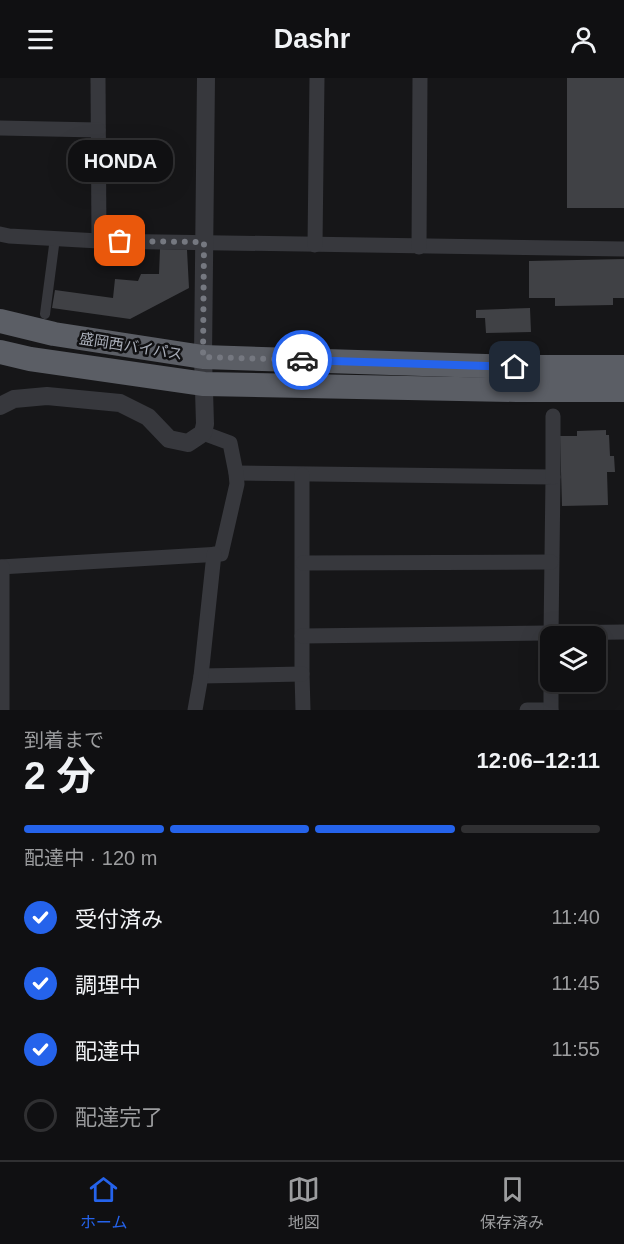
<!DOCTYPE html>
<html lang="ja">
<meta charset="utf-8">
<style>
:root{--surface:#101012;--page:#19191b;--text:#f1f3f6;--muted:#9c9d9f;--line:#303032;--accent:#2563eb}
body{margin:0;font-family:Arial,"Noto Sans JP",sans-serif;background:var(--page);color:var(--text);height:100vh;display:flex;flex-direction:column;font-size:22px;white-space:nowrap}
*{box-sizing:border-box;margin:0}
p{font-size:20px;color:var(--muted)}
.icon{flex:none;width:33px;height:33px;fill:none;stroke:currentColor;stroke-width:2;stroke-linecap:round;stroke-linejoin:round}
.map{position:relative;height:632px;overflow:hidden}
.drawer{display:flex;flex-direction:column;background:var(--surface);flex:1}
.drawer>*{flex:none}
.fabs{position:absolute;left:540px;top:548px;display:grid;gap:12px}
.fabs a{display:grid;place-items:center;width:66px;height:66px;border-radius:12px;background:var(--surface);box-shadow:0 6px 24px #0002,0 0 0 2px var(--line);font-size:30px}
.pin{position:absolute;display:grid;place-items:center;width:51px;height:51px;color:#fff;margin:-26px;border-radius:12px;box-shadow:0 3px 9px #0006}
.courier{position:absolute;display:grid;place-items:center;width:60px;height:60px;margin:-30px;border:4px solid #2563eb;border-radius:50%;background:#fff;color:#222;box-shadow:0 2px 8px #0007}
.bubble{position:absolute;height:42px;border-radius:18px;background:var(--surface);box-shadow:0 6px 24px #0002,0 0 0 2px var(--line);font-size:20px;font-weight:700;line-height:42px;text-align:center}
.summary em{font-style:normal;font-weight:700}
.summary div{display:flex;flex-direction:column-reverse}
.summary{display:flex;align-items:center;justify-content:space-between;height:102px;padding:0 24px}
h1{font-size:39px;font-weight:700;line-height:45px}
.bar{display:grid;grid-template-columns:repeat(4,1fr);gap:9px 6px;align-content:center;height:72px;padding:0 24px}
.bar i{height:8px;border-radius:4px;background:var(--line)}
.bar .current{background:var(--accent)}
.bar p{grid-column:span 4}
ol{padding:0 24px;list-style:none}
li{display:flex;align-items:center;gap:18px;height:66px}
li p{margin-inline-start:auto}
li .icon{padding:6px;border-radius:50%;background:var(--accent);color:#fff;stroke-width:4}
li:last-child{color:var(--muted)}
li i{width:33px;height:33px;border:3px solid var(--line);border-radius:50%}
header{display:flex;justify-content:space-between;align-items:center;height:78px;padding:0 24px;background:var(--surface);font-size:27px;font-weight:700}
.menu{display:flex;justify-content:space-around;align-items:center;height:84px;border-top:2px solid var(--line);background:var(--surface);font-size:16px;color:var(--muted)}
.menu a{display:grid;justify-items:center;gap:3px}
.menu .current{color:var(--accent)}
.map>svg:first-child{display:block}
</style>
<header><svg class="icon" aria-label="menu" viewBox="0 0 24 24"><path d="M4 6h16M4 12h16M4 18h16"/></svg>Dashr<svg class="icon" aria-label="person" viewBox="0 0 24 24"><circle cx="12" cy="8" r="4"/><path d="M4 21q1-7 8-7t8 7"/></svg></header>
<div class="map">
<svg width="624" height="632" viewBox="0 0 624 632">
<rect width="100%" height="100%" fill="#161618"/>
<g fill="#404145">
<rect x="567" y="0" width="57" height="130"/>
<path d="M160,171L187,172L189,210L130,241L52,230L55,212L113,220L115,201L138,203L141,196H159Z"/>
<path d="M624,181V220H613V227L555,228V220H529V183Z"/>
<path d="M530,230L531,254L486,255L485,240H476V232Z"/>
<path d="M606,352V357H609L610,378H614L615,394H607L608,427L562,428L560,358H577V353Z"/>
</g>
<g fill="none" stroke-linecap="round" stroke-linejoin="round">
<path stroke="#37383d" stroke-width="10" d="M45,236L55,160"/>
<g stroke="#37383d" stroke-width="15">
<path d="M98,0L99,163"/>
<path d="M0,50L98,52"/>
<path d="M0,156L9,158L99,163L624,171"/>
<path d="M315,167L317,0"/>
<path d="M419,169L420,0"/>
<path d="M236,395L553,399L551,558"/>
<path d="M302,397V596L303,632"/>
<path d="M553,399V338"/>
<path d="M303,485L551,484"/>
<path d="M0,489L221,476L237,406L236,395L230,365L203,355"/>
<path d="M302,558L624,554"/>
<path d="M201,598L302,596"/>
<path d="M2,632V489"/>
<path d="M195,632L201,598L214,476"/>
<path d="M527,632H551"/>
<path d="M551,632V603"/>
</g>
<path stroke="#37383d" stroke-width="18" d="M0,328L14,321L47,318L120,325L148,339L169,361L188,365L203,355L205,346L203,279L206,0"/>
<g stroke="#5b5e65" stroke-width="24">
<path d="M0,243L54,256L203,279L515,289H624"/>
<path d="M0,274L30,281L204,306L516,312H624"/>
</g>
</g>
<g fill="none" stroke-linecap="round" stroke-linejoin="round">
<path stroke="#757880" stroke-width="6" stroke-dasharray="0 10.8" d="M120,163L204,164L203,279L302,282"/>
<path stroke="#2563eb" stroke-width="8" d="M302,282L515,289"/>
</g>
<g text-anchor="middle" dominant-baseline="central" stroke-width="5" stroke-linejoin="round" paint-order="stroke">
<g font-size="15" fill="#a8adb8" stroke="#111113">
<text transform="translate(131 268) rotate(9)">盛岡西バイパス</text>
</g>
</g>
</svg>
<div class="fabs">
<a><svg class="icon" aria-label="layers" viewBox="0 0 24 24"><path d="M12 4l9 5-9 5-9-5zM3 14l9 5 9-5"/></svg></a>
</div>
<div class="pin" style="left:120px;top:163px;background:#ea580c"><svg class="icon" aria-label="bag" viewBox="0 0 24 24"><path d="M5 8h14l-1 12H6zM9 8a3 3 0 0 1 6 0"/></svg></div>
<div class="pin" style="left:515px;top:289px;background:#1f2937"><svg class="icon" aria-label="home" viewBox="0 0 24 24"><path d="M3 11l9-7 9 7M6 9v11h12V9"/></svg></div>
<div class="courier" style="left:302px;top:282px"><svg class="icon" aria-label="car" viewBox="0 0 24 24"><path d="M5 17H2v-5l4-1 3-4h7l3 4 3 1v5h-3M9 17h6M6 11h13"/><circle cx="7" cy="17" r="2"/><circle cx="17" cy="17" r="2"/></svg></div>
<div class="bubble" style="left:68px;top:62px;width:105px">HONDA</div>
</div>
<section class="drawer">
<div class="summary"><div><h1>2 分</h1><p>到着まで</p></div><em>12:06–12:11</em></div>
<div class="bar"><i class="current"></i><i class="current"></i><i class="current"></i><i></i><p>配達中 · 120 m</p></div>
<ol>
<li><svg class="icon" aria-label="check" viewBox="0 0 24 24"><path d="M5 12l5 5 9-10"/></svg>受付済み<p>11:40</p></li>
<li><svg class="icon" aria-label="check" viewBox="0 0 24 24"><path d="M5 12l5 5 9-10"/></svg>調理中<p>11:45</p></li>
<li><svg class="icon" aria-label="check" viewBox="0 0 24 24"><path d="M5 12l5 5 9-10"/></svg>配達中<p>11:55</p></li>
<li><i></i>配達完了</li>
</ol>
</section>
<nav class="menu">
<a class="current"><svg class="icon" aria-label="home" viewBox="0 0 24 24"><path d="M3 11l9-7 9 7M6 9v11h12V9"/></svg>ホーム</a>
<a><svg class="icon" aria-label="map" viewBox="0 0 24 24"><path d="M3 6l6-2 6 2 6-2v14l-6 2-6-2-6 2zM9 4v14M15 6v14"/></svg>地図</a>
<a><svg class="icon" aria-label="saved" viewBox="0 0 24 24"><path d="M7 4h10v16l-5-4-5 4z"/></svg>保存済み</a>
</nav>
